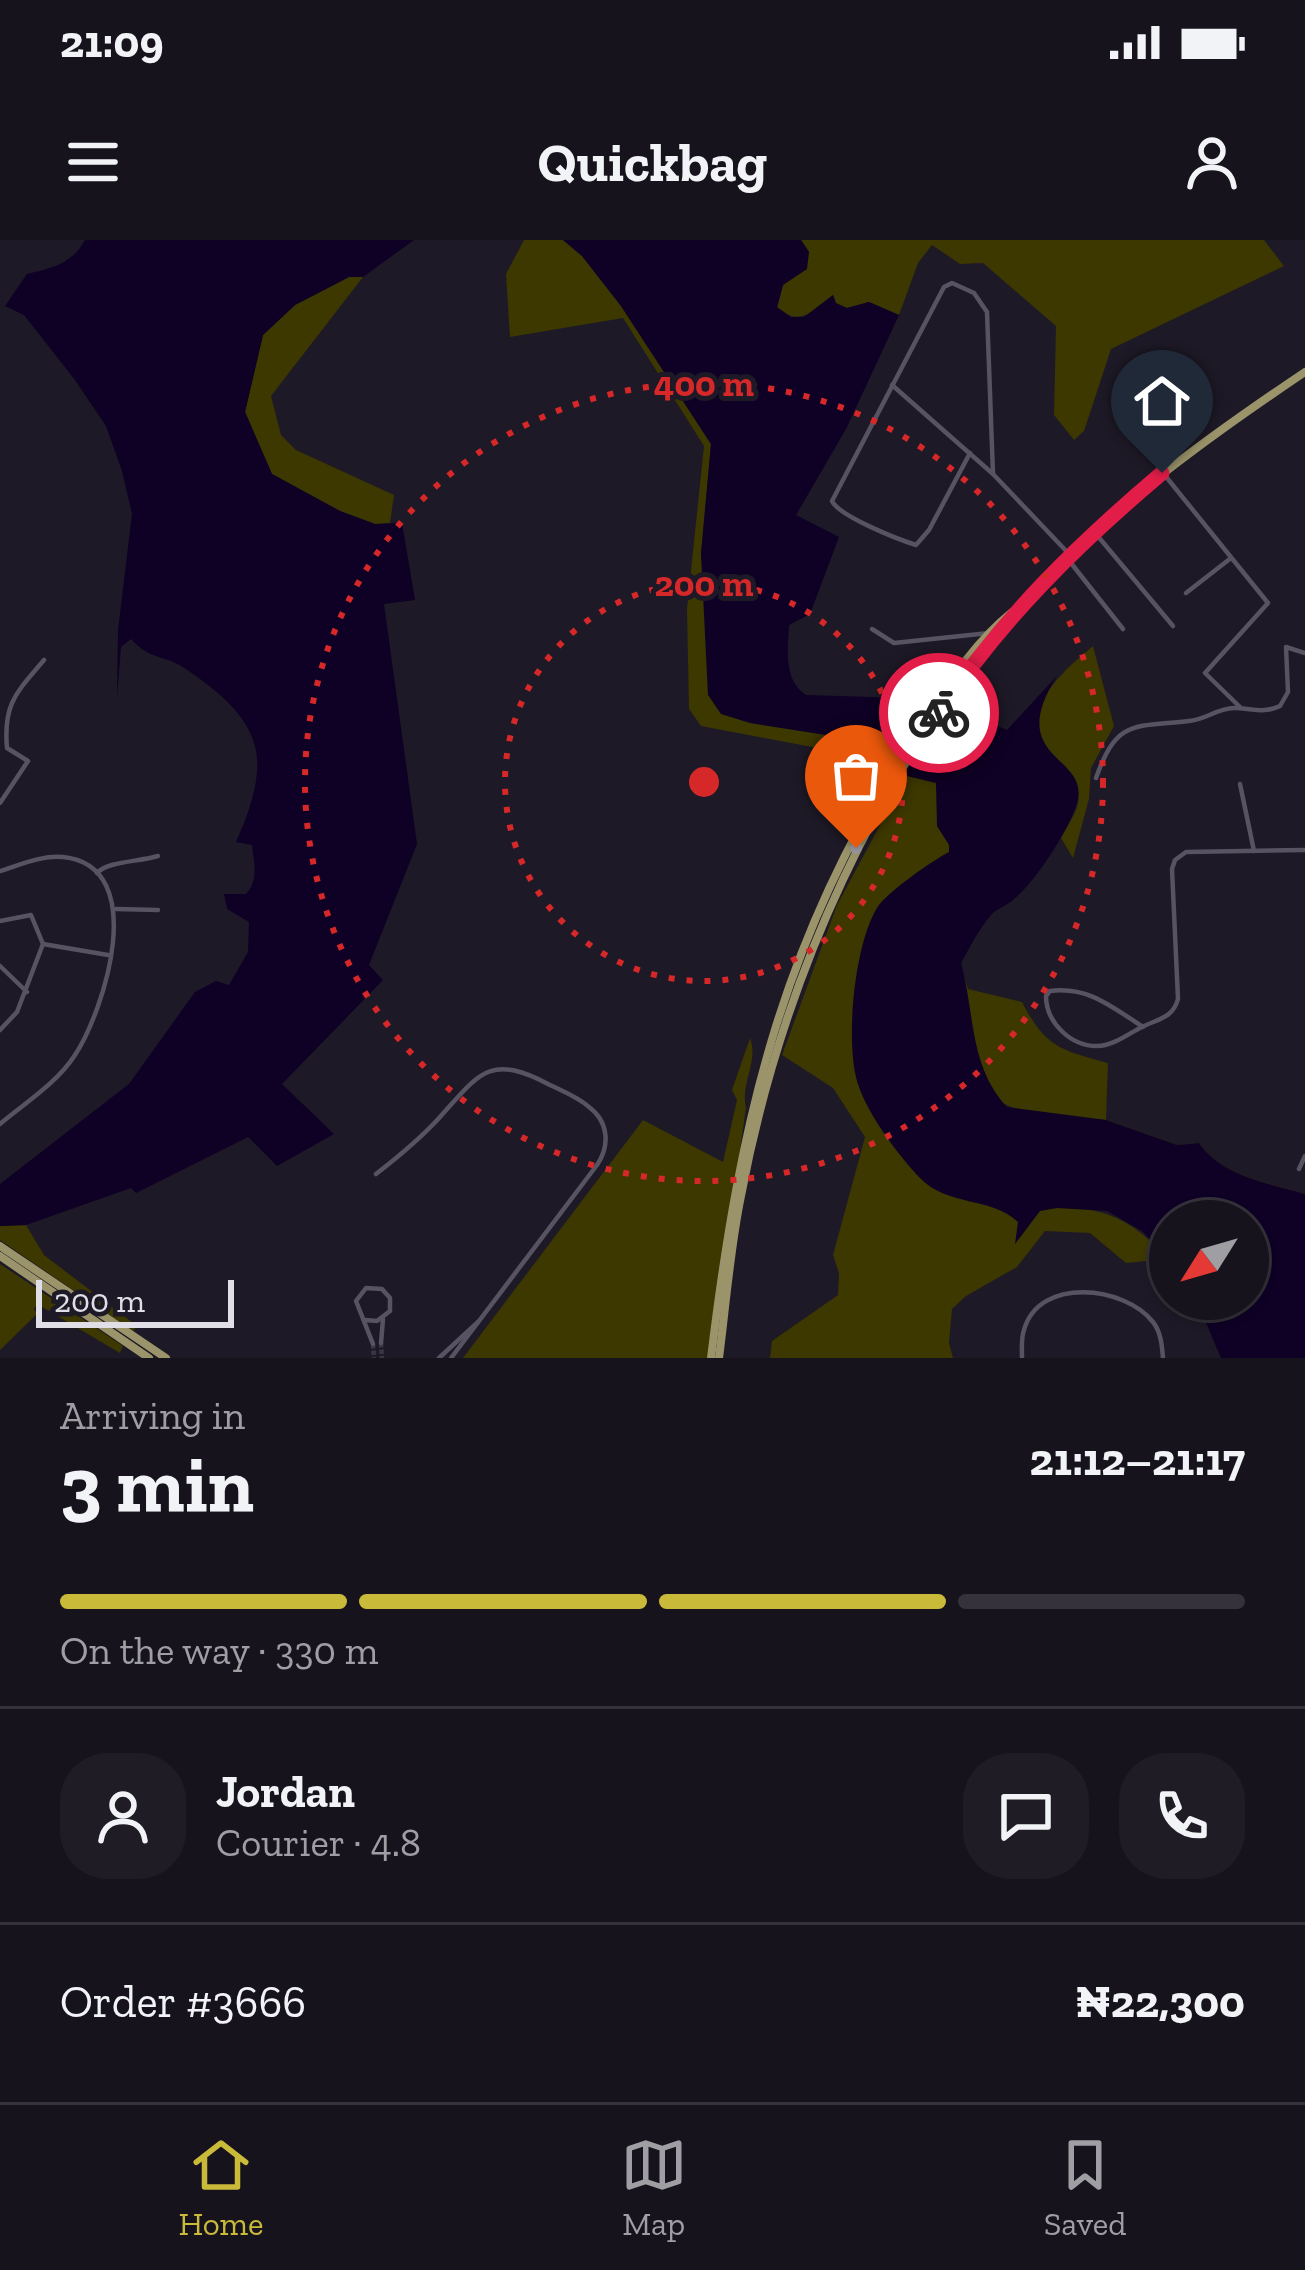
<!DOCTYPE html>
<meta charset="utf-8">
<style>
:root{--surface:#16131c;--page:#1f1c25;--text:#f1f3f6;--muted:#9e9ea3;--line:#35323b;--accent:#c9ba3a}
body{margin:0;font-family:"Zilla Slab",serif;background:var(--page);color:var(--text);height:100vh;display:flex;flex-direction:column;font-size:45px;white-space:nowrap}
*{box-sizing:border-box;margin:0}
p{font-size:39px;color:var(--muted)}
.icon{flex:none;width:66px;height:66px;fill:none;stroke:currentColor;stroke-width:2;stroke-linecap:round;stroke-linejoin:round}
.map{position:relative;height:1118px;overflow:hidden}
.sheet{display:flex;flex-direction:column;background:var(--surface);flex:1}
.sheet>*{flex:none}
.needle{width:78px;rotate:233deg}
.tools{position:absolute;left:1149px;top:960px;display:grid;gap:24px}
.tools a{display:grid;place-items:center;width:120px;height:120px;border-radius:50%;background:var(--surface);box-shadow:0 3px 9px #0004,0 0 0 3px var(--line);font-size:60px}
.scale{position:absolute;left:36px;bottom:30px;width:198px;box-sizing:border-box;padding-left:12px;border:6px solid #e0dee7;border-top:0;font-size:33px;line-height:42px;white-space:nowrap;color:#e0dee7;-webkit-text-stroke:9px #1d1926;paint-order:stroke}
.pin{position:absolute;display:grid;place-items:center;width:102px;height:102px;color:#fff;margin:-123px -51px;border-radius:50% 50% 50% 0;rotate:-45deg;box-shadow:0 0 12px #0007}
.pin .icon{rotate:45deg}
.courier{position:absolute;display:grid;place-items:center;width:120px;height:120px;margin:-60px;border:9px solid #e11d48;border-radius:50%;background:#fff;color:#222;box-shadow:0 3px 15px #0007}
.head em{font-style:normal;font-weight:700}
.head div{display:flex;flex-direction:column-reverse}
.head{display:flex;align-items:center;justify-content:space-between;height:204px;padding:0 60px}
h1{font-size:78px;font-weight:700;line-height:90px}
.bar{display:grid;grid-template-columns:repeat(4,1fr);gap:18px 12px;align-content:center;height:144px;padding:0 60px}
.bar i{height:15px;border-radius:9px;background:var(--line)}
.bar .current{background:var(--accent)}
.bar p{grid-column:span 4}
.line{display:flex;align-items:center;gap:30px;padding:0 60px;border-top:3px solid var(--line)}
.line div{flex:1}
.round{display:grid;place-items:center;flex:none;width:126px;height:126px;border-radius:48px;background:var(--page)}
.status{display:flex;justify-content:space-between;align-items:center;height:84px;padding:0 60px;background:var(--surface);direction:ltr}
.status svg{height:33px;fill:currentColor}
header{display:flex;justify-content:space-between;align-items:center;height:156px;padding:0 60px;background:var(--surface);font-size:54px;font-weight:700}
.tabs{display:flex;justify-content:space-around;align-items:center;height:168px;border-top:3px solid var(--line);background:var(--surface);font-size:33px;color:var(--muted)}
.tabs a{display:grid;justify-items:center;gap:6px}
.tabs .current{color:var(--accent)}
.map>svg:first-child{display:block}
</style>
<div class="status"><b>21:09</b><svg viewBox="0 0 49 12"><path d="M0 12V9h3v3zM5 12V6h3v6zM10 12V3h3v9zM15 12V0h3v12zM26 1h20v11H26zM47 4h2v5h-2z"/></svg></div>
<header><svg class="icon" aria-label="menu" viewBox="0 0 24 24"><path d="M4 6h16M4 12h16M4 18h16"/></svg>Quickbag<svg class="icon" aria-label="person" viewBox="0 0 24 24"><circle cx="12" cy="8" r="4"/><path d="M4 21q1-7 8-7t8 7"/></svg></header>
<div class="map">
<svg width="1305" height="1118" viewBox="0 0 1305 1118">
<rect width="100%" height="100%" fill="#1d1926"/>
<g fill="#3d3700">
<path d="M524,0H563L582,16L621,66L711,204L701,314L721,473C794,496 877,489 944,529L951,616L894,677L1045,963C1107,971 1125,973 1170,1020L1166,1035L1146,1021L1126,1023L1090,993L1045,991L1017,1027L966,1056L952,1069L949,1103L953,1118H770L772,1101L838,1055L839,1033L833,1015L865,897L833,848L782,815L837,665L907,535L883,505L870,518L701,486L689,469L687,369L704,206L623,78L510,97L506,34Z"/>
<path d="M801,0H1264L1284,26L1111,109L1084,191L1074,200L1054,175L1056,86L983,23L960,24L932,5L918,23L899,75L869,62L847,68L836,64L833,55C815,71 799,87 777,68L783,45L809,12Z"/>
<path d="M349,37H363L271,156L281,195L296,210L394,255L390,283L375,284L340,271L272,234L245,172L263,95L295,65Z"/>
<path d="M1093,406L1114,486L1091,528L1089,559L1073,618L1061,598C1066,588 1076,574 1078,563C1081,542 1066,528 1052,515C1010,476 1064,430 1093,406Z"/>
<path d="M960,723L968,749L1022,762C1046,808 1061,810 1108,823L1106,880L1177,905L1199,903C1223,937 1268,943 1305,954V1118L1280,1003L1106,880L1026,873L969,849Z"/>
<path d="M750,798C759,821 740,844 746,868L710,1118H463L643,880L723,922L737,860L732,850Z"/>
<path d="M26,985L44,1015L137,1086L133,1091L0,1000V986Z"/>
<path d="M0,1024L123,1106L120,1113L37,1064L34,1069L37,1074L0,1110Z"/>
</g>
<g fill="#0f0025">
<path d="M85,0H414L363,37H349L295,65L263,95L245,172L272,234L340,271L375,284L402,283L415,360L384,364L417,604L369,725L383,740L282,844L334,894L277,926L248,897L136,953L131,948L26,985L0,986V944L129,844L195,752L216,741L229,745L248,712L249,682L227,669L224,654H246C259,640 254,623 252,605L236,602C273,518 265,483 186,429C164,414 151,421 131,399L121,407L117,458L118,390L132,274L122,231L106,186L75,140L24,75L5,66L27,34C52,28 72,24 85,0Z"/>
<path d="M563,0H801L809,12L807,29L783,45L777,67L791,77H804L833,55L836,63L847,68L869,62L899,75L846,189L796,275L839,297L810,374L789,385C788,409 783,440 806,455L905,458L918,452L1007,490L1057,436C1002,523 1095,514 1076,566C1067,593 1035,642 1014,659C1007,666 997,668 991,675C979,689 970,707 961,723C975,774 969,826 1007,867L1106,880L1177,905L1199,903C1223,937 1268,943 1305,954V1118H1221L1196,1059H1248V981H1170V1020L1142,991L1107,971L1057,968L1040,971L1015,1004L1018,982C990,956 948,967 920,938C899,916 869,876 859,847C844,807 854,705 877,668C887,652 932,621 949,612V605L937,586L936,543L907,536L883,504L750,483L721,474L708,455L701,314L711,204L621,66L582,16Z"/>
</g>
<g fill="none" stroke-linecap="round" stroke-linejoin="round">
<g stroke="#3a3743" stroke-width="4.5" stroke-dasharray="4.5 2" stroke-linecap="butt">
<path d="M381,1103L382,1118"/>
<path d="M373,1104L374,1118"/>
</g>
<g stroke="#575363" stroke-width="4.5">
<path d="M892,145L993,234L1070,315"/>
<path d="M970,213L929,290L916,305C897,299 839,276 832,261L944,47L952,43L974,53L987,72L993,234"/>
<path d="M1163,233L1268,363L1205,433L1241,468"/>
<path d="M1096,294L1173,386"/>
<path d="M1067,318L1123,389"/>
<path d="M1186,353L1231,318"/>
<path d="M872,389L894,403L989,393"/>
<path d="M1096,538C1117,479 1133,487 1189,481C1205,480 1218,468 1234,468C1252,468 1263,474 1280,466L1288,452L1286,407L1305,413"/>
<path d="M1240,544L1254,611"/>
<path d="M0,563L28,521L7,508C3,463 17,452 44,420"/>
<path d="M0,631C20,625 42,615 63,617C151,626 104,771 75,815C57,843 25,863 0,884"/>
<path d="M97,633C108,621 139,622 158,616"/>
<path d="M116,669L158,670"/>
<path d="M0,681L31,675L43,704L17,772L0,790"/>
<path d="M43,704L108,715"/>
<path d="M0,726L27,752"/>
<path d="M1143,787C1112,767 1088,746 1050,751L1046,756C1046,782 1070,806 1097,806C1113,806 1128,794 1142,787C1158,779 1173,778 1178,759L1172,629L1175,620L1186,612L1305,610"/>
<path d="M1299,929L1305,916"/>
<path d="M376,934C398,917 421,898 440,877C479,834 489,813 548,844C562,851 578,857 589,867C609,882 610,906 597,925L451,1118"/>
<path d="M365,1080L377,1081L390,1071V1058L382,1049L366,1048L356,1061L373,1104"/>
<path d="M381,1103L383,1079"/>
<path d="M439,1118L478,1082"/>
<path d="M1022,1118C1022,1109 1021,1098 1024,1090C1039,1036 1125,1046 1153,1082C1161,1092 1162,1106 1163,1118"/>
</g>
<g stroke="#9b946a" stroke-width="8">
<path d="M0,1006L166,1118"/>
<path d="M0,1016L149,1118"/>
<path d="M711,1118C740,880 782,696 916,493C945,450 971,405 1012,372"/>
<path d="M719,1118C726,1064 730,1009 741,956C782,739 877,528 1024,363C1105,271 1204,200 1305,132"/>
</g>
</g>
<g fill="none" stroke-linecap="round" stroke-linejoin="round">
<path stroke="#9c99a3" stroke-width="12" stroke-dasharray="0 21.6" d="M856,608L883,559L939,473"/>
<path stroke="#e11d48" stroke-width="15" d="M939,473C1000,380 1078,304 1162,233"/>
</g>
<g fill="none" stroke="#d62828" stroke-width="6" stroke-dasharray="6 12">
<circle cx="704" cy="542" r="199"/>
<circle cx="704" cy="542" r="399"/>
</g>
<circle cx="704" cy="542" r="18" fill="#d62828" stroke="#1d1926" stroke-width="6"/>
<g font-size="36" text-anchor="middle" font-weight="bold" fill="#d62828" stroke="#1d1926" stroke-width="10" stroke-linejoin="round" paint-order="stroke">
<text x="704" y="156">400 m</text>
<text x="704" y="356">200 m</text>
</g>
</svg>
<div class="tools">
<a><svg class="needle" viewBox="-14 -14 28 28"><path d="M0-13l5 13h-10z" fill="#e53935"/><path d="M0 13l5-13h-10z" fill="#9e9ea3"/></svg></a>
</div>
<div class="scale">200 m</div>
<div class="pin" style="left:856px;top:608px;background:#ea580c"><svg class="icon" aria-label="bag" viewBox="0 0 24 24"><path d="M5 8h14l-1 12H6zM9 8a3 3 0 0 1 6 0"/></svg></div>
<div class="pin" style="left:1162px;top:233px;background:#1f2937"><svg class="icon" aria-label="home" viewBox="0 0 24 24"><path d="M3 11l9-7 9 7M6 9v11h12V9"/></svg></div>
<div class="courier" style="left:939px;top:473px"><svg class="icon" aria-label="bike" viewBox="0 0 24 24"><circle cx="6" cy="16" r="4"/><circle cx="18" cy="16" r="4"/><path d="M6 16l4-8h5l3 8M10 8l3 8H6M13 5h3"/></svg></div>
</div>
<section class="sheet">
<div class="head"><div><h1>3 min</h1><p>Arriving in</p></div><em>21:12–21:17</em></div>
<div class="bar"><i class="current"></i><i class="current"></i><i class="current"></i><i></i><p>On the way · 330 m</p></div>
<div class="line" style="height:216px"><a class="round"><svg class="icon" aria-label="person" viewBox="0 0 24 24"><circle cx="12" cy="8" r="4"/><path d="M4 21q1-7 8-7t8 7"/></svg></a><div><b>Jordan</b><p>Courier · 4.8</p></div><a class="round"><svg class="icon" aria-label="chat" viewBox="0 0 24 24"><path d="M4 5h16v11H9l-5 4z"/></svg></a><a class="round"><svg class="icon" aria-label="phone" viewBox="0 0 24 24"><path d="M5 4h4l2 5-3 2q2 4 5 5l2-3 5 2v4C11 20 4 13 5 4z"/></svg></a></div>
<div class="line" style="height:156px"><div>Order #3666</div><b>₦22,300</b></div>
</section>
<nav class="tabs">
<a class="current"><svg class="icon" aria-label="home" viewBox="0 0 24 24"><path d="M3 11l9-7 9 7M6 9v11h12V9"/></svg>Home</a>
<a><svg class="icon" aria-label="map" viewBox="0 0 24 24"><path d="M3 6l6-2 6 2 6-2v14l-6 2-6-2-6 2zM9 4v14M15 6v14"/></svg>Map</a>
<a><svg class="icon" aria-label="saved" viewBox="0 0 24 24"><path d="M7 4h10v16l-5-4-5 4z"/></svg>Saved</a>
</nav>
